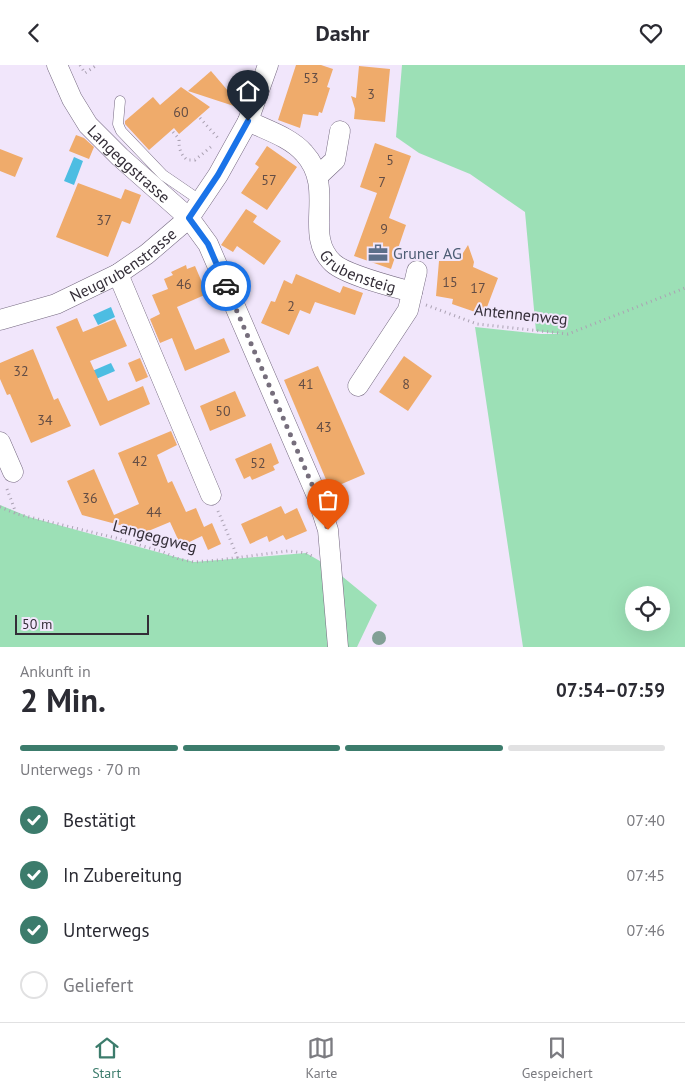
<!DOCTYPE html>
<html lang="de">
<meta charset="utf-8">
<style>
:root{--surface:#fff;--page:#f2f2f3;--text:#2b2b33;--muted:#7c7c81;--line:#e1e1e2;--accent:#3c7c6c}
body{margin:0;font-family:"PT Sans",sans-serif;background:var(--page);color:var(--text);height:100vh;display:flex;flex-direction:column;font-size:19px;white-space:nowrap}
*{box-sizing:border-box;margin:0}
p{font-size:16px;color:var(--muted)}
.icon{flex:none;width:28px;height:28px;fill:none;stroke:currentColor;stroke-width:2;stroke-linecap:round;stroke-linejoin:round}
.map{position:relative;height:582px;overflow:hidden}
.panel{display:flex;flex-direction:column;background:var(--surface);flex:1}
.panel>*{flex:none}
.fabs{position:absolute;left:625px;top:521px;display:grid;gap:10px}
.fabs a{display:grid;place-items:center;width:45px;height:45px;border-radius:50%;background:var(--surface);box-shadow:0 5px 20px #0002;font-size:25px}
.scale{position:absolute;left:15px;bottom:12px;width:134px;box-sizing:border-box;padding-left:5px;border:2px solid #342e38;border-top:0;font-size:14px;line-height:18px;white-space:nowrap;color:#342e38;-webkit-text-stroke:4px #f1e6fb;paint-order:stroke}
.pin{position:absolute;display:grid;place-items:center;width:42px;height:42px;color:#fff;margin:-51px -21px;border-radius:50% 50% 50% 0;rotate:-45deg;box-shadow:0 0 5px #0007}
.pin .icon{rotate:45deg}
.courier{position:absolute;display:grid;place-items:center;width:50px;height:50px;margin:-25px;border:4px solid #1a73e8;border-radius:50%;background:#fff;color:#222;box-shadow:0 1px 6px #0007}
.head em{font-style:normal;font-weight:700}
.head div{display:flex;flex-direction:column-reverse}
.head{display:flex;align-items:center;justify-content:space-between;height:85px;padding:0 20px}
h1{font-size:32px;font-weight:700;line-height:38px}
.bar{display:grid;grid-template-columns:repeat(4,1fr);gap:8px 5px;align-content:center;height:60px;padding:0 20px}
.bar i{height:6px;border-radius:4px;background:var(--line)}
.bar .current{background:var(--accent)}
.bar p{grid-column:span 4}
ol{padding:0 20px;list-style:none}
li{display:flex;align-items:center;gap:15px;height:55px}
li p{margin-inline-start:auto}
li .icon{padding:5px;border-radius:50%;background:var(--accent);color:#fff;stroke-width:4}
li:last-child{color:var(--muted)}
li i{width:28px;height:28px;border:2px solid var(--line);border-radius:50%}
header{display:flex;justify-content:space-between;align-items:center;height:65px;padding:0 20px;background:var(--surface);font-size:22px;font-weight:700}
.dock{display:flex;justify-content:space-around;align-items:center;height:70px;border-top:1px solid var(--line);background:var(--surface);font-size:14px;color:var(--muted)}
.dock a{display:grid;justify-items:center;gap:2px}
.dock .current{color:var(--accent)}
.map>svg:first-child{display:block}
</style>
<header><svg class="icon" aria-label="back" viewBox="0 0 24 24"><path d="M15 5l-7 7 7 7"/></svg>Dashr<svg class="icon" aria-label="heart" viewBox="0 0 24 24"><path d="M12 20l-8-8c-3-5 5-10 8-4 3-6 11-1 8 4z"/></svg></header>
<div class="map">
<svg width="685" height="582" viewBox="0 0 685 582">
<rect width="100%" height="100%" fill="#f1e6fb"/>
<g fill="#9ce0b6" fill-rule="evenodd">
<path d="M402,0H685V582H523L475,262L541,269H561L536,266L525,147L470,109L419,88L396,72ZM634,530H661V558H634Z"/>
<path d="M0,440L29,452L194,497L306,488L332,503L377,540L357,582H0Z"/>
</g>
<g fill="#4dbde2">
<path d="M74,92L83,96L74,120L64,116Z"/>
<path d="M111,242L115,252L98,260L93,250Z"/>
<path d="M111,298L115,306L89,317L85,309Z"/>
</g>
<g fill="#efab6b">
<path d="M296,0H321L333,4L327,22L330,23L322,48L319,47L318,51L303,49L300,63L278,55Z"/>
<path d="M359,1L390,4L385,57L354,54L355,44L351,31L356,33Z"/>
<path d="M211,6L241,41L240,43L188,26Z"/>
<path d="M181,22L210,42L179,69L174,63L149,85L125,59V56L153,32L160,40Z"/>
<path d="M76,70L84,73L94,82L89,94L69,86Z"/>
<path d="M375,78L411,91L389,153L406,160L391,204L354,191L377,128L360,122Z"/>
<path d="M267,81L297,102L267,145L241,128L259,102L255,99Z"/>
<path d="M0,84L23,93L15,112L0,106Z"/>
<path d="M78,118L121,134L125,124L141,130L130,159L122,156L108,192L56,172Z"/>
<path d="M246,144L257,151L253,157L281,176L264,200L237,181L233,187L221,180Z"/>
<path d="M468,180L474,197L473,202L498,213L484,250L452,239L453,234L436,231L439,196H458Z"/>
<path d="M186,200L187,204L195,201L207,229L177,242L195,285L224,273L230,287L185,306L172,273L160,278L150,254L160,249L152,230L168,224L164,214L173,210L171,207Z"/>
<path d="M296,209L340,228L343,221L363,228L355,250L315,237L310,249L300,245L289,270L261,258L271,236L275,237L284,215L292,219Z"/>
<path d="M77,253L83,267L115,254L127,281L90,296L108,336L143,321L150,339L100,361L56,262Z"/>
<path d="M33,284L54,335L58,333L71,361L31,378L10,329L7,330L0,314V298Z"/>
<path d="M404,291L432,311L408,346L379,327Z"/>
<path d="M140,293L148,312L136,317L128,298Z"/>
<path d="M318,301L365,409L330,424L284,315Z"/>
<path d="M235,326L246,351L210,366L200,341Z"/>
<path d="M171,366L177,380L157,390L168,418L172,416L186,447L196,443L204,462L212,458L221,479L208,485L202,471L181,481L170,457L146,467L82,450L67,416L94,404L114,450L139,439L118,388Z"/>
<path d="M271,378L279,398L273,401L275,405L252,415L250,411L244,414L235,394Z"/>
<path d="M281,441L285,449L297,443L307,466L286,475L283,470L269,477L267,471L250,479L241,459Z"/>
</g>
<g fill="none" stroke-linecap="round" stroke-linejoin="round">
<defs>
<path id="service" d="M120,36L118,59L121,66L163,110L201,136"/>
<g id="minor">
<path id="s1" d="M57,0L72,34L88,60L120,92L189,153L208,179L317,431L328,465L338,582"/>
<path id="s2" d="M248,56C266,65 290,72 304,88C337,124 302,169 333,198C346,210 394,222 412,227"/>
<path d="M318,111L335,95L340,66"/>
<path d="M118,209L211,430"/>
<path id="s3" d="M0,255L56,239L118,209L147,189L189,153L218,110L248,56L268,0"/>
<path d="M358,321L408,245L417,206"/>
<path d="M0,377L13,407"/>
</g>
</defs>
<use href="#service" stroke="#756980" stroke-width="11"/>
<use href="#minor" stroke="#756980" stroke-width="21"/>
<g stroke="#aba2b3" stroke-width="3" stroke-dasharray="1 4" stroke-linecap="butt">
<path d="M80,0L85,8L97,0"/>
<path d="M200,53L218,73"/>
<path d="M173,67L179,74C179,84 180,88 187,95H195L212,81"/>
<path d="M426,240L477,259L568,269L685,223"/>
<path d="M7,424L16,448"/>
<path d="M0,442L17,449L116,473L163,487L179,494L194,497L219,495L288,486L306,488L312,491"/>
<path d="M218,446L238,493"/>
</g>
<use href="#service" stroke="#fff" stroke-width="10"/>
<use href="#minor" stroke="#fff" stroke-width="20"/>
</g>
<circle fill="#82a096" cx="379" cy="573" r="7"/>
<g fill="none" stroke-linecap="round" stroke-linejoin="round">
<path stroke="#766e7c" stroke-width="5" stroke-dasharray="0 9" d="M226,221L317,431L328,465"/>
<path stroke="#1a73e8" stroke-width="6" d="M226,221L208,179L189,153L218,110L248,56"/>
</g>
<defs>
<symbol id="office-bare" viewBox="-9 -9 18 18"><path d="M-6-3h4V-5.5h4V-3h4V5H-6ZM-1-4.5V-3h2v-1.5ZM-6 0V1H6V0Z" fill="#5c6f8a" stroke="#f1e6fb" stroke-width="2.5" paint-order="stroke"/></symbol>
</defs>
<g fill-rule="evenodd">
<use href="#office-bare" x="364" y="174" width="28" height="28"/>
</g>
<g text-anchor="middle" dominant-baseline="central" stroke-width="4" stroke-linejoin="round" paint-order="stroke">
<g font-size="14" fill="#634d45">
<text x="311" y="13">53</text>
<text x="371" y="29">3</text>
<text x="181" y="47">60</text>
<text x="390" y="95">5</text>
<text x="269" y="115">57</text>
<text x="382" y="117">7</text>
<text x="104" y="155">37</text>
<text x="384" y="164">9</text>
<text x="450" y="217">15</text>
<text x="184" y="219">46</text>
<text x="478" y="223">17</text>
<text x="291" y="241">2</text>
<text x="21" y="306">32</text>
<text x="306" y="319">41</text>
<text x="406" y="319">8</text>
<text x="223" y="346">50</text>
<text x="45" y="355">34</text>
<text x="324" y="362">43</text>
<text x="140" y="396">42</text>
<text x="258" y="398">52</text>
<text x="90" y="433">36</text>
<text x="154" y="447">44</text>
</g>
<g font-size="16" fill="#342e38" stroke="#f1e6fb">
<text stroke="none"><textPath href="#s1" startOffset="124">Langeggstrasse</textPath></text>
<text stroke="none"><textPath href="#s3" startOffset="136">Neugrubenstrasse</textPath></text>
<text stroke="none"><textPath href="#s2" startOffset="209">Grubensteig</textPath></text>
<text transform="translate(521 249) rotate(6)">Antennenweg</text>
<text transform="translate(155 471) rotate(15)">Langeggweg</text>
</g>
<g font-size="16" fill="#4e5e75" stroke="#f1e6fb" text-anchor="start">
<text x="393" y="188">Gruner AG</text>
</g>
</g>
</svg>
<div class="fabs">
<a><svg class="icon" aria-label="locate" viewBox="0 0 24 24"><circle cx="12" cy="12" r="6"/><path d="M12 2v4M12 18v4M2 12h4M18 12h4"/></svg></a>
</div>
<div class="scale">50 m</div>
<div class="pin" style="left:328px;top:465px;background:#ea580c"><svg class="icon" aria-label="bag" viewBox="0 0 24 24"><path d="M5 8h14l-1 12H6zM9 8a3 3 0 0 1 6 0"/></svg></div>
<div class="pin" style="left:248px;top:56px;background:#1f2937"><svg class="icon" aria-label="home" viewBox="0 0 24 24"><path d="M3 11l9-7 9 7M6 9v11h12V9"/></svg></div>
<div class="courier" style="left:226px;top:221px"><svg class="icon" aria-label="car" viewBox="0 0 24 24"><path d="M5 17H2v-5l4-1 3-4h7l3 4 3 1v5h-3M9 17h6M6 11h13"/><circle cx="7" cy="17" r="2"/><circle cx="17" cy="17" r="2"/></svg></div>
</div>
<section class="panel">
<div class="head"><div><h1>2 Min.</h1><p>Ankunft in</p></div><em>07:54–07:59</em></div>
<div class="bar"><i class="current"></i><i class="current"></i><i class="current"></i><i></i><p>Unterwegs · 70 m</p></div>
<ol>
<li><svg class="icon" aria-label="check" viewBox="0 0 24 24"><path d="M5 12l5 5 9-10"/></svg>Bestätigt<p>07:40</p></li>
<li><svg class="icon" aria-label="check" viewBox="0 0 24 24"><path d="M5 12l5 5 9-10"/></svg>In Zubereitung<p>07:45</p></li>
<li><svg class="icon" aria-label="check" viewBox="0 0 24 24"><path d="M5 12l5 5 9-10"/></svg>Unterwegs<p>07:46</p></li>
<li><i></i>Geliefert</li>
</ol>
</section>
<nav class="dock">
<a class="current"><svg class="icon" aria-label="home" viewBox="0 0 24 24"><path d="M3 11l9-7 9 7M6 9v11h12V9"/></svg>Start</a>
<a><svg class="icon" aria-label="map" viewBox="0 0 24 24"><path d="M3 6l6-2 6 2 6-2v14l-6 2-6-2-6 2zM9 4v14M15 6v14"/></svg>Karte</a>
<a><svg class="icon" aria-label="saved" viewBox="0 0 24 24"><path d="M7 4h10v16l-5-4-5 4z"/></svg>Gespeichert</a>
</nav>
